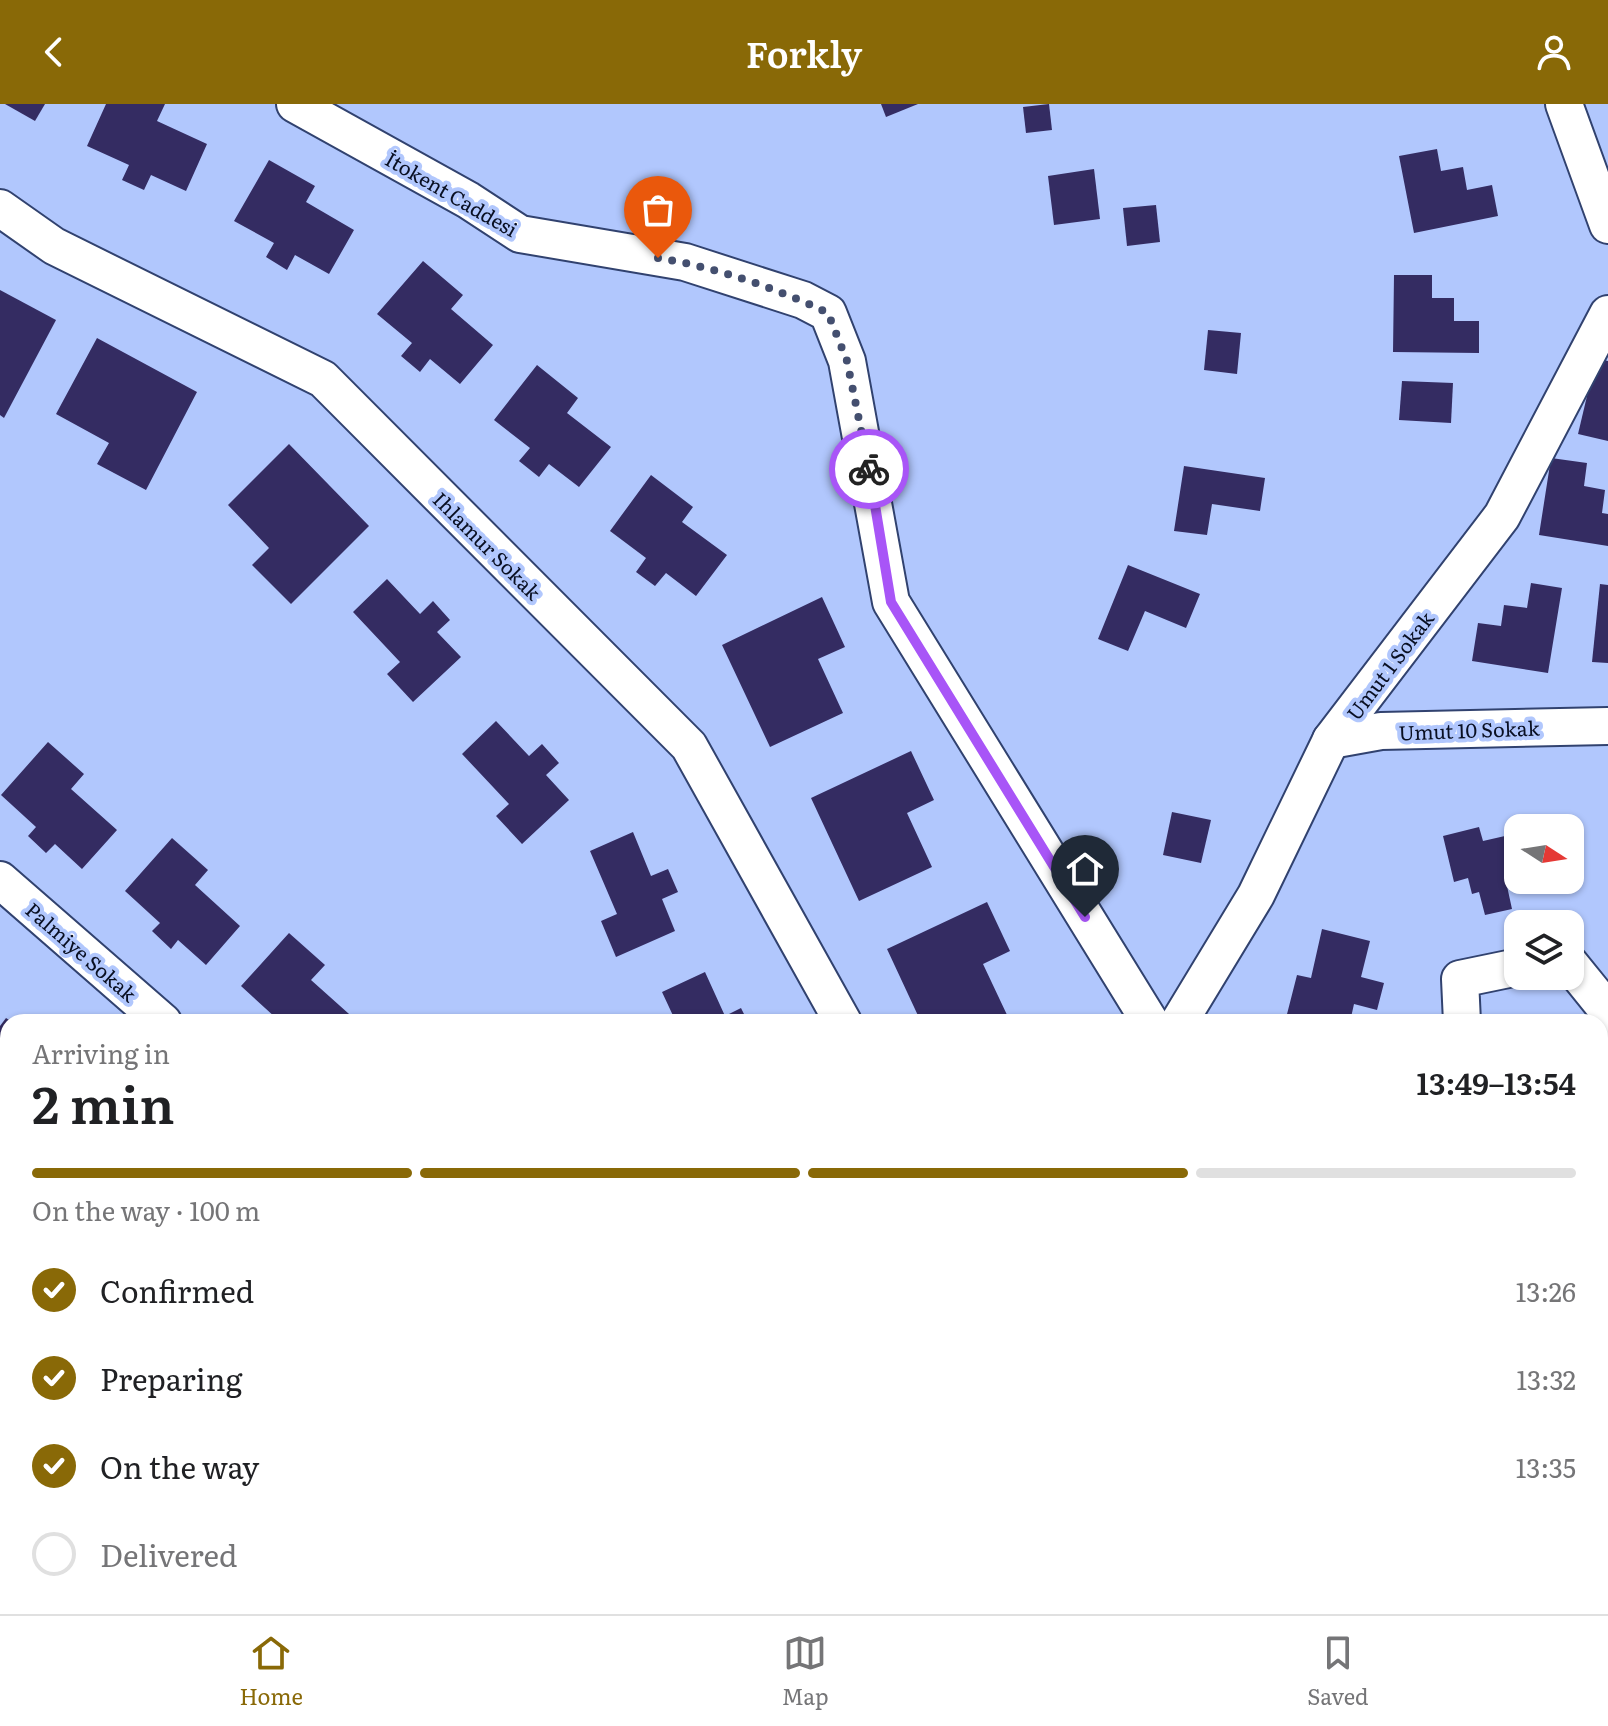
<!DOCTYPE html>
<meta charset="utf-8">
<style>
:root{--surface:#fff;--page:#f2f2f2;--text:#202124;--muted:#757577;--line:#e0e0e0;--accent:#896907}
body{margin:0;font-family:Literata,serif;background:var(--page);color:var(--text);height:100vh;display:flex;flex-direction:column;font-size:30px;white-space:nowrap}
*{box-sizing:border-box;margin:0}
p{font-size:26px;color:var(--muted)}
.icon{flex:none;width:44px;height:44px;fill:none;stroke:currentColor;stroke-width:2;stroke-linecap:round;stroke-linejoin:round}
.map{position:relative;flex:1;overflow:hidden}
.drawer{position:absolute;left:0px;top:910px;width:1608px;height:600px;display:flex;flex-direction:column;background:var(--surface);border-radius:24px 24px 0 0;box-shadow:0 2px 6px #0004}
.drawer>*{flex:none}
.needle{width:52px;rotate:102deg}
.tools{position:absolute;left:1504px;top:710px;display:grid;gap:16px}
.tools a{display:grid;place-items:center;width:80px;height:80px;border-radius:16px;background:var(--surface);box-shadow:0 2px 6px #0004;font-size:40px}
.pin{position:absolute;display:grid;place-items:center;width:68px;height:68px;color:#fff;margin:-82px -34px;border-radius:50% 50% 50% 0;rotate:-45deg;box-shadow:0 0 8px #0007}
.pin .icon{rotate:45deg}
.courier{position:absolute;display:grid;place-items:center;width:80px;height:80px;margin:-40px;border:6px solid #a855f7;border-radius:50%;background:#fff;color:#222;box-shadow:0 2px 10px #0007}
.headline em{font-style:normal;font-weight:600}
.headline div{display:flex;flex-direction:column-reverse}
.headline{display:flex;align-items:center;justify-content:space-between;height:136px;padding:0 32px}
h1{font-size:52px;font-weight:600;line-height:60px}
.bar{display:grid;grid-template-columns:repeat(4,1fr);gap:12px 8px;align-content:center;height:96px;padding:0 32px}
.bar i{height:10px;border-radius:6px;background:var(--line)}
.bar .current{background:var(--accent)}
.bar p{grid-column:span 4}
ol{padding:0 32px;list-style:none}
li{display:flex;align-items:center;gap:24px;height:88px}
li p{margin-inline-start:auto}
li .icon{padding:8px;border-radius:50%;background:var(--accent);color:#fff;stroke-width:4}
li:last-child{color:var(--muted)}
li i{width:44px;height:44px;border:4px solid var(--line);border-radius:50%}
header{display:flex;justify-content:space-between;align-items:center;height:104px;padding:0 32px;background:var(--accent);color:#fff;font-size:36px;font-weight:600}
.tab-bar{display:flex;justify-content:space-around;align-items:center;height:112px;border-top:2px solid var(--line);background:var(--surface);font-size:22px;color:var(--muted)}
.tab-bar a{display:grid;justify-items:center;gap:4px}
.tab-bar .current{color:var(--accent)}
.map>svg:first-child{display:block}
</style>
<header><svg class="icon" aria-label="back" viewBox="0 0 24 24"><path d="M15 5l-7 7 7 7"/></svg>Forkly<svg class="icon" aria-label="person" viewBox="0 0 24 24"><circle cx="12" cy="8" r="4"/><path d="M4 21q1-7 8-7t8 7"/></svg></header>
<div class="map">
<svg width="1608" height="1510" viewBox="0 0 1608 1510">
<rect width="100%" height="100%" fill="#b1c7fd"/>
<g fill="#342c62">
<path d="M5,0H45L35,17Z"/>
<path d="M106,0H165L157,17L207,40L186,87L151,71L144,86L122,76L129,61L87,42Z"/>
<path d="M881,0H918L886,13Z"/>
<path d="M1049,0L1052,26L1026,29L1023,3Z"/>
<path d="M1437,45L1441,67L1463,63L1467,86L1492,81L1498,112L1414,129L1399,52Z"/>
<path d="M269,56L315,82L306,98L354,126L329,170L295,151L287,166L266,153L274,139L234,117Z"/>
<path d="M1094,65L1100,115L1054,121L1048,72Z"/>
<path d="M1156,101L1160,138L1127,142L1123,104Z"/>
<path d="M423,157L463,191L451,205L493,241L460,280L430,255L420,268L401,252L412,239L377,210Z"/>
<path d="M1394,171H1432V194H1454V217H1479V249L1393,248Z"/>
<path d="M0,186L56,216L4,314L0,311Z"/>
<path d="M1208,226L1241,229L1237,270L1204,266Z"/>
<path d="M97,234L197,288L146,386L97,360L109,339L56,310Z"/>
<path d="M1596,254L1608,257V337L1578,330Z"/>
<path d="M537,261L578,294L567,309L611,343L579,383L549,360L539,373L519,357L530,344L494,316Z"/>
<path d="M1402,277L1453,279L1451,319L1399,316Z"/>
<path d="M289,340L369,422L291,500L252,461L269,444L228,401Z"/>
<path d="M1551,354L1587,359L1584,382L1605,386L1602,409L1608,410V442L1539,431Z"/>
<path d="M1184,362L1265,374L1260,407L1212,400L1207,431L1174,427Z"/>
<path d="M651,371L693,403L682,418L727,451L696,492L666,469L655,482L636,468L646,454L610,427Z"/>
<path d="M1128,461L1200,490L1186,524L1145,507L1128,547L1098,535Z"/>
<path d="M387,475L420,510L433,497L450,516L437,528L461,553L413,598L387,570L400,558L353,508Z"/>
<path d="M1531,479L1562,484L1548,569L1472,557L1478,519L1501,522L1504,501L1527,504Z"/>
<path d="M1600,480L1608,481V559L1592,558Z"/>
<path d="M822,493L845,543L818,555L843,609L770,643L722,541Z"/>
<path d="M496,617L529,652L542,640L559,659L546,671L569,696L522,740L496,712L509,700L462,650Z"/>
<path d="M48,638L84,670L71,685L117,726L82,765L55,740L46,749L28,732L36,723L1,691Z"/>
<path d="M911,647L934,696L907,709L932,763L859,797L811,694Z"/>
<path d="M1172,708L1211,716L1201,759L1163,751Z"/>
<path d="M1479,723L1483,737L1518,729V776L1526,777L1507,782L1512,805L1485,811L1479,788L1472,790L1468,774L1454,778L1443,732Z"/>
<path d="M633,728L651,772L668,765L678,788L662,795L675,827L616,853L601,817L617,810L590,747Z"/>
<path d="M172,734L208,766L195,781L240,822L206,861L178,836L171,845L152,827L160,819L125,787Z"/>
<path d="M987,798L1010,847L983,860L1008,913L997,918H921L887,845Z"/>
<path d="M1322,825L1370,837L1361,873L1384,879L1377,906L1354,900L1350,918H1285L1297,871L1311,874Z"/>
<path d="M289,829L325,861L311,876L358,918H272L276,914L241,882Z"/>
<path d="M705,868L725,912L741,904L748,918H676L662,888Z"/>
<path d="M6,914L12,918H8V1060L0,1054V1025L8,1015L0,1009V922Z"/>
</g>
<g fill="none" stroke-linecap="round" stroke-linejoin="round">
<defs>
<g id="street">
<path d="M295,0L468,96L520,130L685,158L803,196L828,209L847,257L891,498L1150,918"/>
<path d="M1564,0L1608,121"/>
<path d="M0,104L54,142L323,275L689,642L843,918"/>
<path d="M1331,636L1381,627L1608,622"/>
<path d="M0,776L163,918"/>
<path d="M1570,860L1608,907"/>
<path d="M1179,918L1256,791L1331,636L1502,412L1608,210"/>
<path d="M1462,918L1460,875L1518,863"/>
<path d="M1600,988L1608,938"/>
<path d="M1600,1279L1608,1297"/>
<path d="M1600,1402L1608,1398"/>
<path d="M871,1502L881,1510"/>
<path d="M1125,1502L1128,1510"/>
<path d="M1348,1510L1365,1502"/>
</g>
<path id="secondary" d="M1456,1502L1462,1510"/>
</defs>
<use href="#street" stroke="#31426f" stroke-width="40"/>
<use href="#secondary" stroke="#31426f" stroke-width="48"/>
<use href="#street" stroke="#fff" stroke-width="36"/>
<use href="#secondary" stroke="#fff" stroke-width="44"/>
</g>
<g fill="none" stroke-linecap="round" stroke-linejoin="round">
<path stroke="#444f6f" stroke-width="8" stroke-dasharray="0 14.4" d="M658,154C715,163 776,184 828,209L847,257L869,365"/>
<path stroke="#a855f7" stroke-width="10" d="M869,365L891,498L1085,813"/>
</g>
<g text-anchor="middle" dominant-baseline="central" stroke-width="8" stroke-linejoin="round" paint-order="stroke">
<g font-size="20" fill="#090f22" stroke="#b1c7fd">
<text transform="translate(452 89) rotate(30)">İtokent Caddesi</text>
<text transform="translate(488 441) rotate(45)">Ihlamur Sokak</text>
<text transform="translate(1389 561) rotate(-53)">Umut 1 Sokak</text>
<text transform="translate(1469 625) rotate(-2)">Umut 10 Sokak</text>
<text transform="translate(82 847) rotate(41)">Palmiye Sokak</text>
</g>
</g>
</svg>
<div class="tools">
<a><svg class="needle" viewBox="-14 -14 28 28"><path d="M0-13l5 13h-10z" fill="#e53935"/><path d="M0 13l5-13h-10z" fill="#757577"/></svg></a>
<a><svg class="icon" aria-label="layers" viewBox="0 0 24 24"><path d="M12 4l9 5-9 5-9-5zM3 14l9 5 9-5"/></svg></a>
</div>
<div class="pin" style="left:658px;top:154px;background:#ea580c"><svg class="icon" aria-label="bag" viewBox="0 0 24 24"><path d="M5 8h14l-1 12H6zM9 8a3 3 0 0 1 6 0"/></svg></div>
<div class="pin" style="left:1085px;top:813px;background:#1f2937"><svg class="icon" aria-label="home" viewBox="0 0 24 24"><path d="M3 11l9-7 9 7M6 9v11h12V9"/></svg></div>
<div class="courier" style="left:869px;top:365px"><svg class="icon" aria-label="bike" viewBox="0 0 24 24"><circle cx="6" cy="16" r="4"/><circle cx="18" cy="16" r="4"/><path d="M6 16l4-8h5l3 8M10 8l3 8H6M13 5h3"/></svg></div>
<section class="drawer">
<div class="headline"><div><h1>2 min</h1><p>Arriving in</p></div><em>13:49–13:54</em></div>
<div class="bar"><i class="current"></i><i class="current"></i><i class="current"></i><i></i><p>On the way · 100 m</p></div>
<ol>
<li><svg class="icon" aria-label="check" viewBox="0 0 24 24"><path d="M5 12l5 5 9-10"/></svg>Confirmed<p>13:26</p></li>
<li><svg class="icon" aria-label="check" viewBox="0 0 24 24"><path d="M5 12l5 5 9-10"/></svg>Preparing<p>13:32</p></li>
<li><svg class="icon" aria-label="check" viewBox="0 0 24 24"><path d="M5 12l5 5 9-10"/></svg>On the way<p>13:35</p></li>
<li><i></i>Delivered</li>
</ol>
</section>
</div>
<nav class="tab-bar">
<a class="current"><svg class="icon" aria-label="home" viewBox="0 0 24 24"><path d="M3 11l9-7 9 7M6 9v11h12V9"/></svg>Home</a>
<a><svg class="icon" aria-label="map" viewBox="0 0 24 24"><path d="M3 6l6-2 6 2 6-2v14l-6 2-6-2-6 2zM9 4v14M15 6v14"/></svg>Map</a>
<a><svg class="icon" aria-label="saved" viewBox="0 0 24 24"><path d="M7 4h10v16l-5-4-5 4z"/></svg>Saved</a>
</nav>
